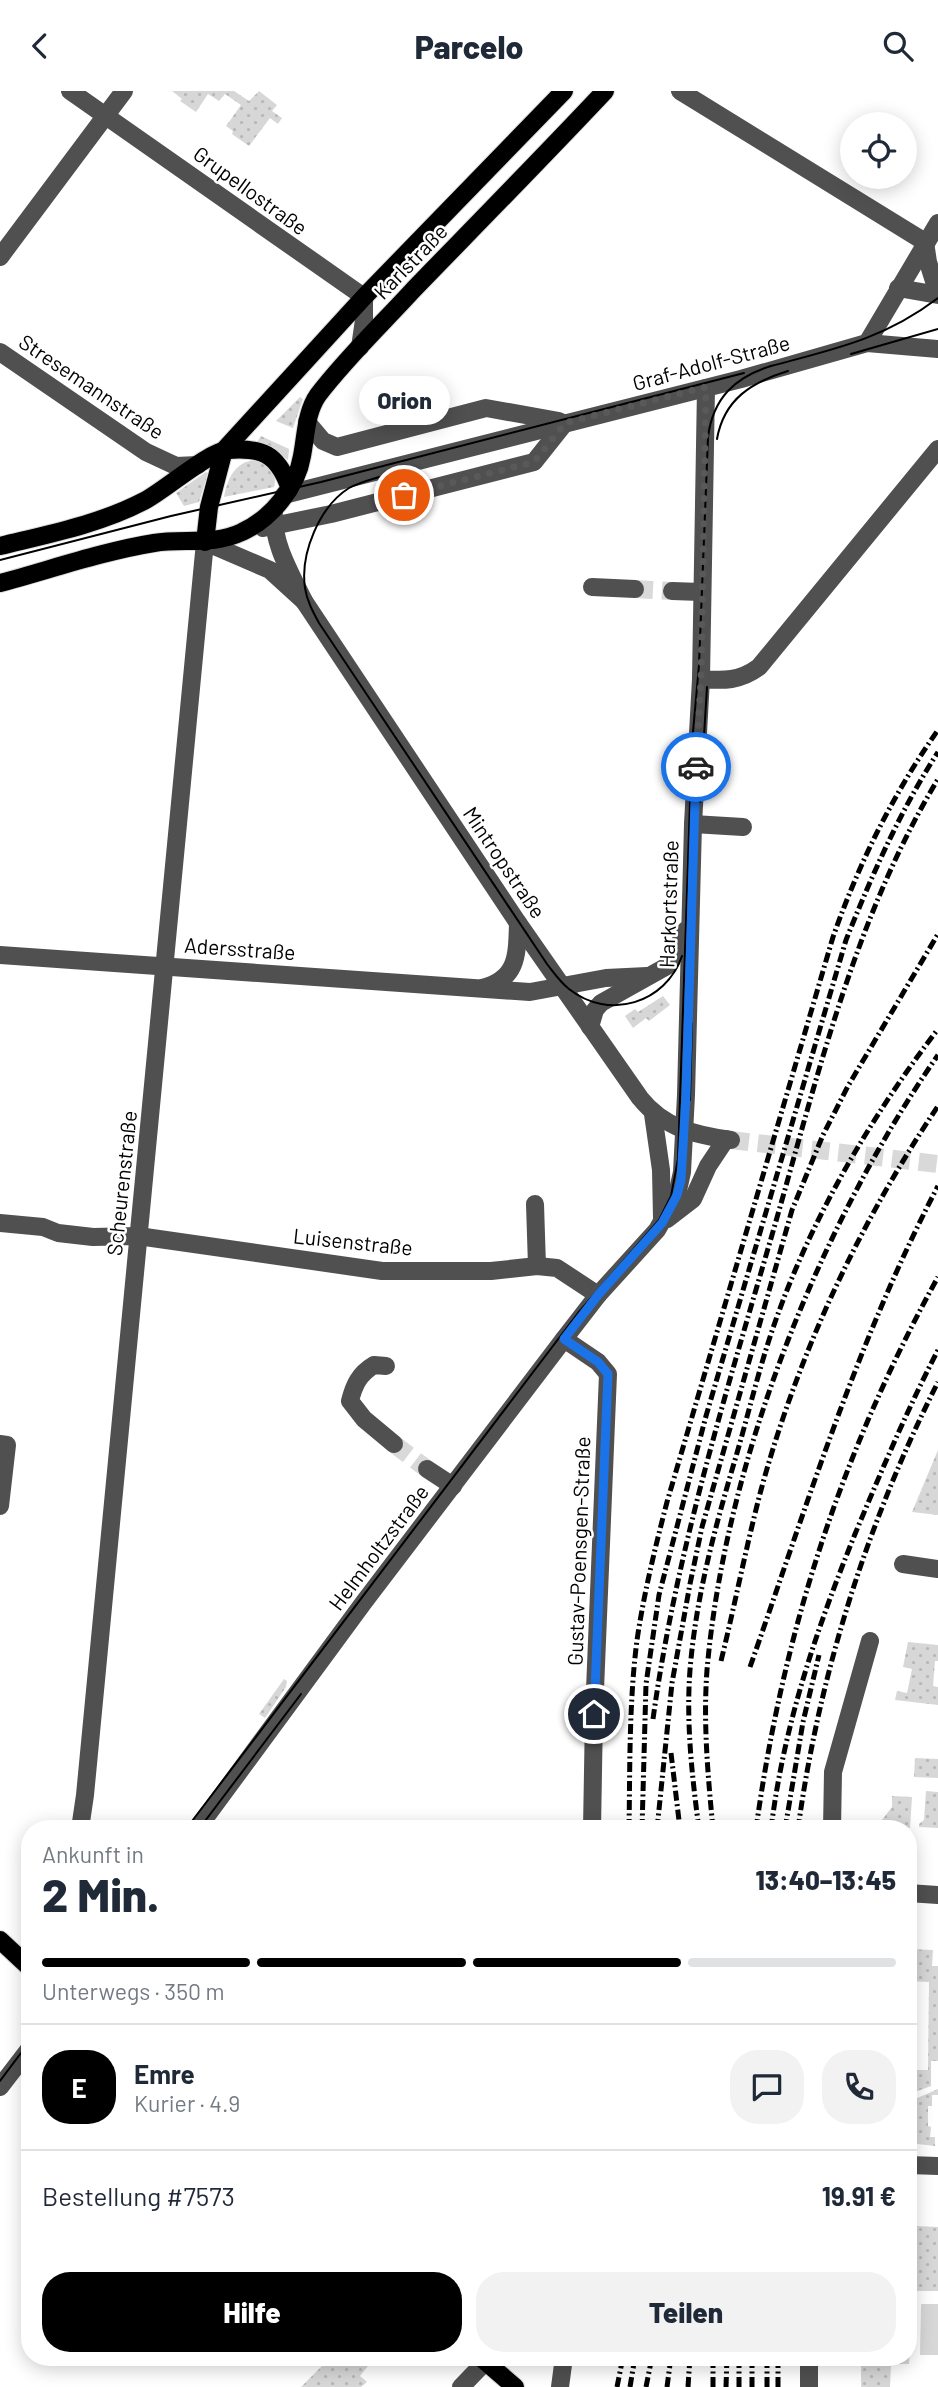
<!DOCTYPE html>
<html lang="de">
<meta charset="utf-8">
<style>
:root{--surface:#fff;--page:#f2f2f3;--text:#1f2937;--muted:#747a83;--line:#e0e1e3;--accent:#000}
body{margin:0;font-family:Barlow,sans-serif;background:var(--page);color:var(--text);height:100vh;display:flex;flex-direction:column;font-size:26px;white-space:nowrap}
*{box-sizing:border-box;margin:0}
p{font-size:23px;color:var(--muted)}
.icon{flex:none;width:38px;height:38px;fill:none;stroke:currentColor;stroke-width:2;stroke-linecap:round;stroke-linejoin:round}
.map{position:relative;flex:1;overflow:hidden}
.drawer{position:absolute;left:21px;top:1729px;width:896px;height:546px;display:flex;flex-direction:column;background:var(--surface);border-radius:28px;box-shadow:0 4px 18px #0003}
.drawer>*{flex:none}
.controls{position:absolute;left:840px;top:21px;display:grid;gap:14px}
.controls a{display:grid;place-items:center;width:77px;height:77px;border-radius:50%;background:var(--surface);box-shadow:0 4px 18px #0003;font-size:35px}
.pin{position:absolute;display:grid;place-items:center;width:60px;height:60px;color:#fff;margin:-30px;border:4px solid #fff;border-radius:50%;box-shadow:0 2px 7px #0007}
.courier{position:absolute;display:grid;place-items:center;width:70px;height:70px;margin:-35px;border:5px solid #1a73e8;border-radius:50%;background:#fff;color:#222;box-shadow:0 2px 9px #0007}
.bubble{position:absolute;height:49px;border-radius:24px;background:var(--surface);box-shadow:0 4px 18px #0003;font-size:23px;font-weight:800;line-height:49px;text-align:center}
.head em{font-style:normal;font-weight:800}
.head div{display:flex;flex-direction:column-reverse}
.head{display:flex;align-items:center;justify-content:space-between;height:119px;padding:0 21px}
h1{font-size:46px;font-weight:800;line-height:52px}
.bar{display:grid;grid-template-columns:repeat(4,1fr);gap:10px 7px;align-content:center;height:84px;padding:0 21px}
.bar i{height:9px;border-radius:5px;background:var(--line)}
.bar .current{background:var(--accent)}
.bar p{grid-column:span 4}
.line{display:flex;align-items:center;gap:18px;padding:0 21px;border-top:2px solid var(--line)}
.line div{flex:1}
.round{display:grid;place-items:center;flex:none;width:74px;height:74px;border-radius:28px;background:var(--page)}
.action{display:flex;gap:14px;margin-top:auto;padding:14px 21px}
.action a{flex:1;height:80px;border-radius:28px;background:var(--accent);color:#fff;font-size:28px;font-weight:800;line-height:80px;text-align:center}
.action a+a{background:var(--page);color:var(--text)}
header{display:flex;justify-content:space-between;align-items:center;height:91px;padding:0 21px;background:var(--surface);font-size:32px;font-weight:800}
.map>svg:first-child{display:block}
</style>
<header><svg class="icon" aria-label="back" viewBox="0 0 24 24"><path d="M15 5l-7 7 7 7"/></svg>Parcelo<svg class="icon" aria-label="search" viewBox="0 0 24 24"><circle cx="10" cy="10" r="6"/><path d="M15 15l6 6"/></svg></header>
<div class="map">
<svg width="938" height="2296" viewBox="0 0 938 2296">
<defs>
<pattern id="grass-dots" width="8" height="8" patternUnits="userSpaceOnUse" patternTransform="scale(1.75)"><rect width="8" height="8" fill="#d7d7d7"/><path d="M2 2h.1M6 6h.1" fill="none" stroke="#b7b7b7" stroke-width="1.8" stroke-linecap="round"/></pattern>
</defs>
<rect width="100%" height="100%" fill="#fff"/>
<g fill="url(#grass-dots)">
<path d="M172,0H234L249,10L259,0L277,14L272,20L282,27L278,33L270,27L249,55L232,43L233,40L226,35L241,14L225,3L219,10L208,3L196,21L180,10L182,8Z"/>
<path d="M300,306L303,308L293,337L276,330Z"/>
<path d="M261,345L289,358L288,369L270,355L257,351Z"/>
<path d="M256,369C269,373 278,383 274,396L224,406C227,388 235,370 256,369Z"/>
<path d="M206,381L208,382L199,411L184,415L176,402Z"/>
<path d="M663,905L670,914L649,930L646,927L633,937L625,925L635,918L638,921Z"/>
<path d="M938,1359V1424L912,1421Z"/>
<path d="M908,1551L938,1554V1570H935L933,1595L938,1596V1614L895,1609L897,1600L907,1602L912,1578L903,1576Z"/>
<path d="M284,1588L287,1590L286,1596L265,1627L259,1623Z"/>
<path d="M915,1667L938,1668V1687L914,1686Z"/>
<path d="M926,1700L938,1701V1737L919,1736V1733L924,1729Z"/>
<path d="M892,1705L912,1706L910,1737L895,1736L893,1730L882,1729L892,1716Z"/>
<path d="M908,1858L933,1859L932,1875H938V1970H931V1995L912,2002L913,1979H928L929,1891L908,1890Z"/>
<path d="M938,1998V2004H932V2015H928V2035L931,2036L930,2046H935V2055L910,2052L915,2008Z"/>
<path d="M917,2135L938,2136V2200H914L909,2273H891L890,2296H861V2272L882,2273V2266H908V2151H916Z"/>
<path d="M331,2266H337L341,2270L344,2266H358L368,2275L360,2285L367,2291L361,2296H301Z"/>
</g>
<path fill="#d7d7d7" d="M921,2213H938V2264H920Z"/>
<g fill="none" stroke-linecap="round" stroke-linejoin="round">
<g stroke="#d9d9d9" stroke-width="18" stroke-dasharray="18 9" stroke-linecap="butt">
<path d="M635,498L672,500"/>
<path d="M731,1049L938,1073"/>
<path d="M394,1353L427,1378"/>
<path d="M875,1738V1735"/>
</g>
<defs>
<g id="major">
<path d="M205,451L209,416L224,359L364,206L564,0"/>
<path d="M0,455C49,443 100,433 144,410C165,399 208,361 227,359C262,356 277,363 289,395"/>
<path d="M0,492C49,479 104,460 154,452C183,447 213,455 242,441C271,428 297,396 302,365C306,344 306,321 318,304C347,266 382,233 414,198C478,132 542,67 605,0"/>
<path d="M0,1849L30,1877"/>
<path d="M480,2266L515,2296"/>
</g>
</defs>
<use href="#major" stroke="#dbdbdb" stroke-width="20"/>
<g stroke="#505050" stroke-width="18">
<path d="M70,0L364,206V229L360,256"/>
<path d="M680,0L925,151"/>
<path d="M925,151L928,171L938,203"/>
<path d="M0,166L124,0"/>
<path d="M898,197L938,204"/>
<path d="M867,252L938,132"/>
<path d="M0,261L146,361L176,375L198,374"/>
<path d="M307,331L323,350L337,356L486,317L559,330"/>
<path d="M284,404L741,288L867,252L938,258"/>
<path d="M274,419C272,452 290,481 304,510L518,832L640,1007C664,1037 695,1044 731,1049"/>
<path d="M263,437L331,423L534,371L565,332"/>
<path d="M592,496L635,498"/>
<path d="M672,500L701,501"/>
<path d="M701,588C724,590 740,590 759,576L938,358"/>
<path d="M693,733L743,736"/>
<path d="M0,864L530,901L606,887L647,885"/>
<path d="M482,897C518,888 517,864 518,832"/>
<path d="M590,936L595,919L601,912L669,874L686,839"/>
<path d="M653,1023L661,1079L662,1127"/>
<path d="M535,1113L537,1175"/>
<path d="M667,1128L693,1108L708,1075L726,1048"/>
<path d="M0,1132L43,1136L58,1142L93,1146L138,1145L382,1180H491L537,1175L557,1177L598,1204"/>
<path d="M564,1248L598,1271L608,1283L594,1623L592,1738"/>
<path d="M386,1275L374,1274C359,1283 354,1294 350,1310L364,1328L394,1353"/>
<path d="M0,1353L7,1354L0,1415"/>
<path d="M427,1378L453,1395"/>
<path d="M903,1473L938,1478"/>
<path d="M80,1738L85,1704L205,451L270,479L304,510"/>
<path d="M197,1738L364,1511L564,1248L598,1204L657,1139L677,1104L682,1081L686,1004L693,733L701,588L706,297"/>
<path d="M832,1738L833,1681L870,1550"/>
<path d="M908,1802L938,1804"/>
<path d="M0,1996L30,1957"/>
<path d="M908,2074L938,2075"/>
<path d="M461,2296L485,2271"/>
<path d="M560,2296L564,2266"/>
<path d="M809,2296V2266"/>
</g>
<use href="#major" stroke="#000" stroke-width="18"/>
<g stroke="#000" stroke-width="2">
<path d="M851,263L938,238"/>
<path d="M771,275C835,258 884,248 938,207"/>
<path d="M717,348C724,308 752,291 788,280"/>
<path d="M379,386C369,389 358,392 349,397C319,416 300,463 305,497C307,510 313,521 319,532L547,873C554,882 560,891 569,898C609,930 666,912 682,865"/>
<path d="M0,469L171,425L321,391L744,282"/>
<path d="M700,711L707,596"/>
<path d="M690,1009L692,932"/>
<path d="M186,1738L578,1222L659,1129L671,1105L678,1068L692,652L699,574L708,346C713,307 735,286 771,275"/>
<path d="M199,1738L301,1603"/>
<path d="M0,1843L30,1872"/>
<path d="M0,1990L30,1950"/>
<path d="M473,2266L509,2296"/>
</g>
<g stroke="#000" stroke-width="5" stroke-dasharray="10 3.5 2 3.5" stroke-linecap="butt">
<path d="M721,1570C735,1513 746,1456 761,1399C798,1263 859,1133 938,1015"/>
<path d="M750,1576C807,1414 858,1248 938,1095"/>
<path d="M653,1628C676,1461 727,1299 774,1137C818,984 855,826 938,688"/>
<path d="M671,1662L680,1738"/>
<path d="M629,1738C630,1675 629,1611 637,1549C644,1502 655,1457 667,1411L833,846C859,772 893,703 938,639"/>
<path d="M642,1738L646,1593L659,1504L706,1325L846,849C872,784 900,720 938,661"/>
<path d="M657,1738L672,1592L690,1493L702,1436L792,1119L823,1044L848,995L938,843"/>
<path d="M699,1738C692,1685 686,1632 690,1579C696,1504 716,1433 737,1362C748,1324 757,1286 769,1249C805,1138 867,1031 938,938"/>
<path d="M713,1738C708,1685 703,1632 707,1579C725,1372 819,1135 938,964"/>
<path d="M756,1738C783,1541 842,1360 938,1186"/>
<path d="M771,1738C784,1633 816,1540 855,1443C881,1381 907,1319 938,1259"/>
<path d="M785,1738L803,1631L819,1564"/>
<path d="M798,1738C819,1583 868,1430 938,1291"/>
<path d="M617,2296L623,2266"/>
<path d="M630,2296L635,2266"/>
<path d="M646,2296L652,2266"/>
<path d="M667,2296L671,2266"/>
<path d="M688,2296L690,2266"/>
<path d="M713,2296V2266"/>
<path d="M726,2296L727,2266"/>
<path d="M739,2296V2266"/>
<path d="M752,2296V2266"/>
<path d="M767,2296V2266"/>
<path d="M778,2296V2266"/>
</g>
</g>
<g fill="none" stroke-linecap="round" stroke-linejoin="round">
<path stroke="#595959" stroke-width="7" stroke-dasharray="0 12.6" d="M404,404L534,371L565,332L706,296L701,589L696,676"/>
<path stroke="#1a73e8" stroke-width="9" d="M594,1623L608,1283L598,1271L564,1248L598,1204L662,1132L677,1104L681,1089L686,1004L696,676"/>
</g>
<g text-anchor="middle" dominant-baseline="central" stroke-width="5" stroke-linejoin="round" paint-order="stroke">
<g font-size="21" fill="#000" stroke="#fff">
<text transform="translate(251 99) rotate(36)">Grupellostraße</text>
<text transform="translate(410 170) rotate(-46)">Karlstraße</text>
<text transform="translate(711 271) rotate(-15)">Graf-Adolf-Straße</text>
<text transform="translate(92 295) rotate(34)">Stresemannstraße</text>
<text transform="translate(505 771) rotate(56)">Mintropstraße</text>
<text transform="translate(668 813) rotate(-88)">Harkortstraße</text>
<text transform="translate(240 857) rotate(4)">Adersstraße</text>
<text transform="translate(121 1092) rotate(-84)">Scheurenstraße</text>
<text transform="translate(353 1150) rotate(6)">Luisenstraße</text>
<text transform="translate(378 1456) rotate(-53)">Helmholtzstraße</text>
<text transform="translate(578 1460) rotate(-88)">Gustav-Poensgen-Straße</text>
</g>
</g>
</svg>
<div class="controls">
<a><svg class="icon" aria-label="locate" viewBox="0 0 24 24"><circle cx="12" cy="12" r="6"/><path d="M12 2v4M12 18v4M2 12h4M18 12h4"/></svg></a>
</div>
<div class="pin" style="left:404px;top:404px;background:#ea580c"><svg class="icon" aria-label="bag" viewBox="0 0 24 24"><path d="M5 8h14l-1 12H6zM9 8a3 3 0 0 1 6 0"/></svg></div>
<div class="pin" style="left:594px;top:1623px;background:#1f2937"><svg class="icon" aria-label="home" viewBox="0 0 24 24"><path d="M3 11l9-7 9 7M6 9v11h12V9"/></svg></div>
<div class="courier" style="left:696px;top:676px"><svg class="icon" aria-label="car" viewBox="0 0 24 24"><path d="M5 17H2v-5l4-1 3-4h7l3 4 3 1v5h-3M9 17h6M6 11h13"/><circle cx="7" cy="17" r="2"/><circle cx="17" cy="17" r="2"/></svg></div>
<div class="bubble" style="left:359px;top:285px;width:91px">Orion</div>
<section class="drawer">
<div class="head"><div><h1>2 Min.</h1><p>Ankunft in</p></div><em>13:40–13:45</em></div>
<div class="bar"><i class="current"></i><i class="current"></i><i class="current"></i><i></i><p>Unterwegs · 350 m</p></div>
<div class="line" style="height:126px"><b class="round" style="background:var(--accent);color:#fff">E</b><div><b>Emre</b><p>Kurier · 4.9</p></div><a class="round"><svg class="icon" aria-label="chat" viewBox="0 0 24 24"><path d="M4 5h16v11H9l-5 4z"/></svg></a><a class="round"><svg class="icon" aria-label="phone" viewBox="0 0 24 24"><path d="M5 4h4l2 5-3 2q2 4 5 5l2-3 5 2v4C11 20 4 13 5 4z"/></svg></a></div>
<div class="line" style="height:91px"><div>Bestellung #7573</div><b>19.91 €</b></div>
<div class="action"><a>Hilfe</a><a>Teilen</a></div>
</section>
</div>
